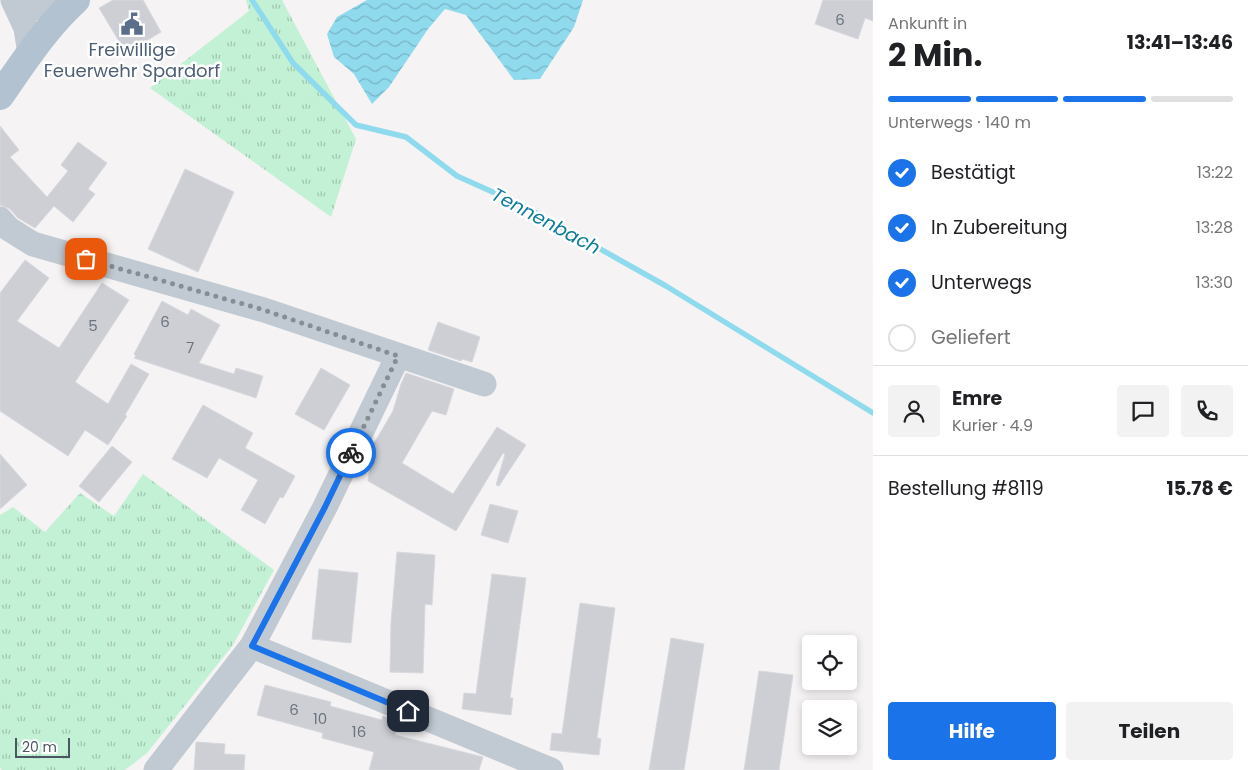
<!DOCTYPE html>
<html lang="de">
<meta charset="utf-8">
<style>
:root{--surface:#fff;--page:#f2f2f2;--text:#202124;--muted:#757577;--line:#e0e0e0;--accent:#1a73e8}
body{margin:0;font-family:Poppins,sans-serif;background:var(--page);color:var(--text);height:100vh;display:flex;flex-direction:column;font-size:19px;white-space:nowrap}
*{box-sizing:border-box;margin:0}
p{font-size:16px;color:var(--muted)}
.icon{flex:none;width:28px;height:28px;fill:none;stroke:currentColor;stroke-width:2;stroke-linecap:round;stroke-linejoin:round}
.map{position:relative;flex:1;overflow:hidden}
.sheet{display:flex;flex-direction:column;background:var(--surface);width:375px}
.sheet>*{flex:none}
.buttons{position:absolute;left:802px;top:635px;display:grid;gap:10px}
.buttons a{display:grid;place-items:center;width:55px;height:55px;border-radius:5px;background:var(--surface);box-shadow:0 2px 8px #0003;font-size:25px}
.scale{position:absolute;left:15px;bottom:12px;width:55px;box-sizing:border-box;padding-left:5px;border:2px solid #4a5661;border-top:0;font-size:14px;line-height:18px;white-space:nowrap;color:#4a5661;-webkit-text-stroke:4px #fff;paint-order:stroke}
.pin{position:absolute;display:grid;place-items:center;width:42px;height:42px;color:#fff;margin:-21px;border-radius:10px;box-shadow:0 2px 8px #0006}
.courier{position:absolute;display:grid;place-items:center;width:50px;height:50px;margin:-25px;border:4px solid #1a73e8;border-radius:50%;background:#fff;color:#222;box-shadow:0 1px 6px #0007}
.headline em{font-style:normal;font-weight:700}
.headline div{display:flex;flex-direction:column-reverse}
.headline{display:flex;align-items:center;justify-content:space-between;height:85px;padding:0 15px}
h1{font-size:32px;font-weight:700;line-height:38px}
.bar{display:grid;grid-template-columns:repeat(4,1fr);gap:8px 5px;align-content:center;height:60px;padding:0 15px}
.bar i{height:6px;border-radius:4px;background:var(--line)}
.bar .selected{background:var(--accent)}
.bar p{grid-column:span 4}
.line{display:flex;align-items:center;gap:12px;padding:0 15px;border-top:1px solid var(--line)}
.line div{flex:1}
.round{display:grid;place-items:center;flex:none;width:52px;height:52px;border-radius:5px;background:var(--page)}
ol{padding:0 15px;list-style:none}
li{display:flex;align-items:center;gap:15px;height:55px}
li p{margin-inline-start:auto}
li .icon{padding:5px;border-radius:50%;background:var(--accent);color:#fff;stroke-width:4}
li:last-child{color:var(--muted)}
li i{width:28px;height:28px;border:2px solid var(--line);border-radius:50%}
.primary-button{display:flex;gap:10px;margin-top:auto;padding:10px 15px}
.primary-button a{flex:1;height:58px;border-radius:5px;background:var(--accent);color:#fff;font-size:20px;font-weight:700;line-height:58px;text-align:center}
.primary-button a+a{background:var(--page);color:var(--text)}
main{display:flex;flex:1;min-height:0}
.map>svg:first-child{display:block}
</style>
<main>
<div class="map">
<svg width="873" height="770" viewBox="0 0 873 770">
<defs>
<pattern id="grass-tufts" width="24" height="20" patternUnits="userSpaceOnUse" patternTransform="scale(1.25)"><rect width="24" height="20" fill="#c3f1d5"/><path d="M3 7l-1-3M5 7V3M7 7l1-3M15 17l-1-3M17 17v-4M19 17l1-3" fill="none" stroke="#a0c6b0"/></pattern>
<pattern id="water-waves" width="16" height="10" patternUnits="userSpaceOnUse" patternTransform="scale(1.25)"><rect width="16" height="10" fill="#90daee"/><path d="M0 5q4-4 8 0t8 0" fill="none" stroke="#78b4c4"/></pattern>
</defs>
<rect width="100%" height="100%" fill="#f5f3f3"/>
<g fill="url(#grass-tufts)">
<path d="M246,0H282L356,139L331,217L150,88L249,11Z"/>
<path d="M143,474L274,570L233,645L147,753L125,770H2L0,768V515L13,507L45,532L80,493L114,516Z"/>
</g>
<path fill="url(#water-waves)" d="M367,0H583L574,27L540,79L514,80L466,15L445,9L428,29L389,87L372,104L354,74L334,57L327,34L337,17Z"/>
<g fill="none" stroke-linecap="round" stroke-linejoin="round">
<path stroke="#90daee" stroke-width="5.5" d="M252,0L293,63L356,125L406,137L457,176L522,205L666,286L873,413"/>
</g>
<g fill="#cdcfd5" stroke="#d7d9de">
<path d="M113,0H143L161,32L126,53L99,8Z"/>
<path d="M823,0H873V21L865,18L858,39L815,24Z"/>
<path d="M0,126L19,150L10,157L47,197L68,171L61,165L78,142L107,163L88,189L95,194L73,222L54,206L35,228L18,218L10,209L0,205Z"/>
<path d="M185,169L234,192L198,272L148,249Z"/>
<path d="M25,260L49,278L17,321L59,348L102,283L129,300L75,382L108,404L131,364L149,374L125,415L127,416L108,445L85,430L68,456L0,411V293Z"/>
<path d="M162,301L188,315L191,309L220,325L199,363L234,374L236,368L263,376L256,398L134,358L136,356L134,354Z"/>
<path d="M438,322L480,337L472,362L462,359L461,361L428,350Z"/>
<path d="M321,368L350,385L324,430L295,414Z"/>
<path d="M406,373L454,389L446,415L432,411L402,463L453,494L497,427L526,445L499,486L496,485L505,454L503,453L456,531L368,481L373,445L393,411L401,384Z"/>
<path d="M203,405L253,433L245,448L295,476L283,498L280,497L265,524L241,510L258,480L219,458L207,478L172,459Z"/>
<path d="M112,446L132,462L99,502L79,486Z"/>
<path d="M0,454L27,485L0,509Z"/>
<path d="M490,504L518,511L508,543L481,535Z"/>
<path d="M397,552L435,555L432,605L425,604L423,673L390,672L391,623Z"/>
<path d="M319,569L358,573L351,643L312,639Z"/>
<path d="M492,574L526,578L510,698H513L511,715L462,709L464,693L476,694Z"/>
<path d="M580,603L615,608L597,738L601,739L599,755L550,750L552,733L562,734Z"/>
<path d="M671,638L704,644L684,770H649Z"/>
<path d="M759,671L793,675L779,770H744Z"/>
<path d="M265,685L331,702L330,706L382,720L383,716L398,722L395,735L483,757L479,770H369L374,752L322,738L323,733L257,715Z"/>
<path d="M196,742L225,744L224,754L245,755L244,770H194Z"/>
</g>
<g fill="none" stroke-linecap="round" stroke-linejoin="round">
<g stroke="#c1cad2" stroke-width="25">
<path d="M13,0L26,28L30,54"/>
<path d="M15,2L40,8H68"/>
<path d="M0,219L9,229L33,244L264,310L484,384"/>
<path d="M252,646L551,770"/>
<path d="M156,770L252,646L325,507L398,356"/>
</g>
<path stroke="#b3c2d1" stroke-width="28" d="M0,96C23,63 46,27 76,0"/>
</g>
<g fill="none" stroke-linecap="round" stroke-linejoin="round">
<path stroke="#868d94" stroke-width="5" stroke-dasharray="0 9" d="M86,259L264,310L398,356L351,453"/>
<path stroke="#1a73e8" stroke-width="6" d="M351,453L325,507L252,646L408,711"/>
</g>
<defs>
<symbol id="civic-bare" viewBox="-9 -9 18 18"><path d="M-.6-6.5H3V-4.5H.6V-3L4-1V1h2V6H-6V1h2V-1L-.6-3ZM-1.2 2.5V6h2.4V2.5Z" fill="#5c6f8a" stroke="#fff" stroke-width="2.5" paint-order="stroke"/></symbol>
</defs>
<g fill-rule="evenodd">
<use href="#civic-bare" x="116" y="8" width="32" height="32"/>
</g>
<g text-anchor="middle" dominant-baseline="central" stroke-width="5" stroke-linejoin="round" paint-order="stroke">
<g font-size="15" fill="#6b747e">
<text x="840" y="19">6</text>
<text x="165" y="321">6</text>
<text x="93" y="325">5</text>
<text x="190" y="347">7</text>
<text x="294" y="709">6</text>
<text x="320" y="718">10</text>
<text x="359" y="731">16</text>
</g>
<g font-size="18" fill="#4e5e75" stroke="#fff">
<text x="132" y="49">Freiwillige<tspan x="132" dy="21">Feuerwehr Spardorf</tspan></text>
</g>
<g font-size="19" font-style="italic" fill="#0c7c9b" stroke="#fff">
<text transform="translate(546 221) rotate(28)">Tennenbach</text>
</g>
</g>
</svg>
<div class="buttons">
<a><svg class="icon" aria-label="locate" viewBox="0 0 24 24"><circle cx="12" cy="12" r="6"/><path d="M12 2v4M12 18v4M2 12h4M18 12h4"/></svg></a>
<a><svg class="icon" aria-label="layers" viewBox="0 0 24 24"><path d="M12 4l9 5-9 5-9-5zM3 14l9 5 9-5"/></svg></a>
</div>
<div class="scale">20 m</div>
<div class="pin" style="left:86px;top:259px;background:#ea580c"><svg class="icon" aria-label="bag" viewBox="0 0 24 24"><path d="M5 8h14l-1 12H6zM9 8a3 3 0 0 1 6 0"/></svg></div>
<div class="pin" style="left:408px;top:711px;background:#1f2937"><svg class="icon" aria-label="home" viewBox="0 0 24 24"><path d="M3 11l9-7 9 7M6 9v11h12V9"/></svg></div>
<div class="courier" style="left:351px;top:453px"><svg class="icon" aria-label="bike" viewBox="0 0 24 24"><circle cx="6" cy="16" r="4"/><circle cx="18" cy="16" r="4"/><path d="M6 16l4-8h5l3 8M10 8l3 8H6M13 5h3"/></svg></div>
</div>
<section class="sheet">
<div class="headline"><div><h1>2 Min.</h1><p>Ankunft in</p></div><em>13:41–13:46</em></div>
<div class="bar"><i class="selected"></i><i class="selected"></i><i class="selected"></i><i></i><p>Unterwegs · 140 m</p></div>
<ol>
<li><svg class="icon" aria-label="check" viewBox="0 0 24 24"><path d="M5 12l5 5 9-10"/></svg>Bestätigt<p>13:22</p></li>
<li><svg class="icon" aria-label="check" viewBox="0 0 24 24"><path d="M5 12l5 5 9-10"/></svg>In Zubereitung<p>13:28</p></li>
<li><svg class="icon" aria-label="check" viewBox="0 0 24 24"><path d="M5 12l5 5 9-10"/></svg>Unterwegs<p>13:30</p></li>
<li><i></i>Geliefert</li>
</ol>
<div class="line" style="height:90px"><a class="round"><svg class="icon" aria-label="person" viewBox="0 0 24 24"><circle cx="12" cy="8" r="4"/><path d="M4 21q1-7 8-7t8 7"/></svg></a><div><b>Emre</b><p>Kurier · 4.9</p></div><a class="round"><svg class="icon" aria-label="chat" viewBox="0 0 24 24"><path d="M4 5h16v11H9l-5 4z"/></svg></a><a class="round"><svg class="icon" aria-label="phone" viewBox="0 0 24 24"><path d="M5 4h4l2 5-3 2q2 4 5 5l2-3 5 2v4C11 20 4 13 5 4z"/></svg></a></div>
<div class="line" style="height:65px"><div>Bestellung #8119</div><b>15.78 €</b></div>
<div class="primary-button"><a>Hilfe</a><a>Teilen</a></div>
</section>
</main>
